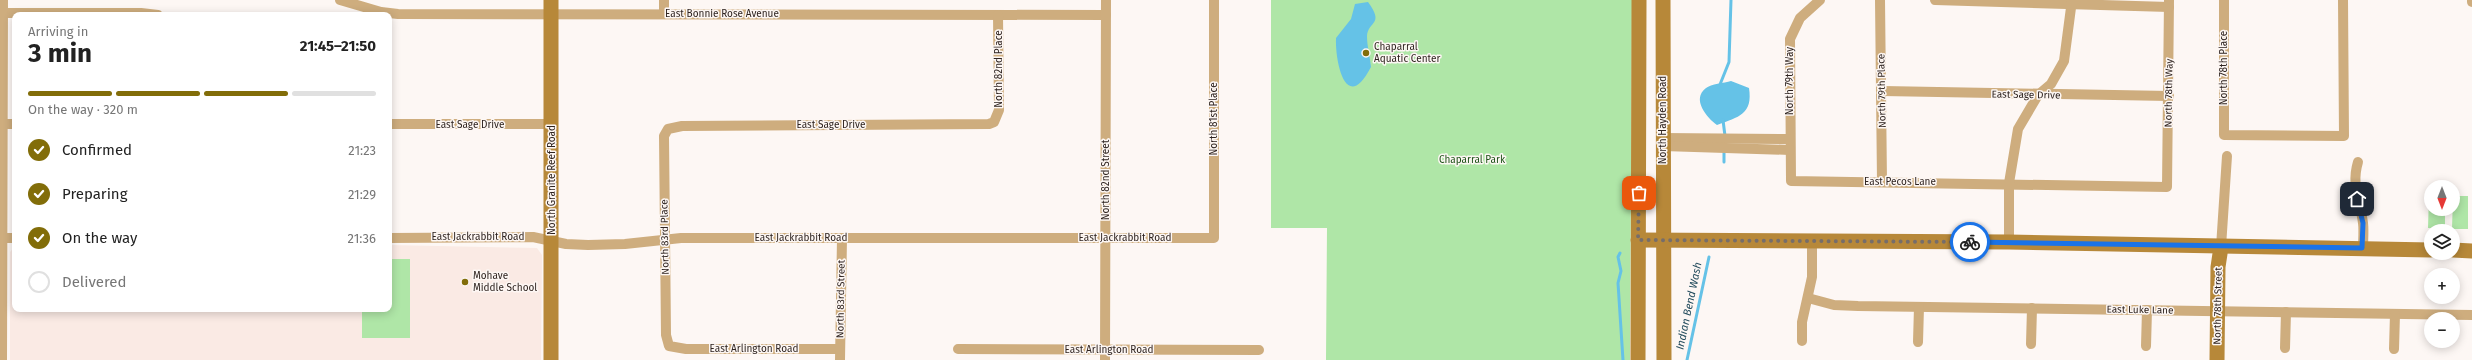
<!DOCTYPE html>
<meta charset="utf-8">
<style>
:root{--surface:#fff;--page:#f6f6f6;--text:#222;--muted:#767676;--line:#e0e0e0;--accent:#826d09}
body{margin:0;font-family:"Fira Sans",sans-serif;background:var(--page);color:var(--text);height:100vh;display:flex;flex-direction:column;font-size:15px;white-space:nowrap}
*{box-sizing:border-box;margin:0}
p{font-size:13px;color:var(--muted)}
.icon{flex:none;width:22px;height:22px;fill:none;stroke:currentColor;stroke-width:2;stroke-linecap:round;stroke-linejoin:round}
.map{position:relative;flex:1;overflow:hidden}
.details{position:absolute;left:12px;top:12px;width:380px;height:300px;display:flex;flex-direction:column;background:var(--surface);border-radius:8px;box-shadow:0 2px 10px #0003}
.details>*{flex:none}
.needle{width:26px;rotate:180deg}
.fabs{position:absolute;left:2424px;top:180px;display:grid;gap:8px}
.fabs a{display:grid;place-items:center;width:36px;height:36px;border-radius:50%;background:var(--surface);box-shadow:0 2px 10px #0003;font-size:20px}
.pin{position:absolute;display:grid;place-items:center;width:34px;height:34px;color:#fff;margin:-17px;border-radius:8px;box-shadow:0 2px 6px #0006}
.courier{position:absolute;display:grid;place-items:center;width:40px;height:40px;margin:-20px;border:3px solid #1a73e8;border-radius:50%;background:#fff;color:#222;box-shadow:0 1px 5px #0007}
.head em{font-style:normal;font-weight:700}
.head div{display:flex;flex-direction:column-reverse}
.head{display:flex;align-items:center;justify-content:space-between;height:68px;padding:0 16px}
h1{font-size:26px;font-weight:700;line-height:30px}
.bar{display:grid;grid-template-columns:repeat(4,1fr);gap:6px 4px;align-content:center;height:48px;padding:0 16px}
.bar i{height:5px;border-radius:3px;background:var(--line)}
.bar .on{background:var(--accent)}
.bar p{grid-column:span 4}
ol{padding:0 16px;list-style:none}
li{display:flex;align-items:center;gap:12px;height:44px}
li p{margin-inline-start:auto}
li .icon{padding:4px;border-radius:50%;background:var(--accent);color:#fff;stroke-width:4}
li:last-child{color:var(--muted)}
li i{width:22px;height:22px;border:2px solid var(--line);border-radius:50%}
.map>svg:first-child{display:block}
</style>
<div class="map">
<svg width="2472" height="360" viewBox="0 0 2472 360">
<rect width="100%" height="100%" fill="#fdf7f4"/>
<path fill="#faeae4" d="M389,245L537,248L542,255L541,360H10V252L15,246V309H389Z"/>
<g fill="#afe6a7">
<path d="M1271,0H1632L1630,360H1326L1327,228H1271Z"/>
<path d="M2429,195H2431V209H2445V229L2428,228Z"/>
<path d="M2453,196H2468V229H2452Z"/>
<path d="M389,259H410V338H362V309H389Z"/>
</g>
<g fill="#65c2e7">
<path d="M1368,2C1385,25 1368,21 1367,36C1367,46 1370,57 1371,67C1346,115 1335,62 1336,38L1351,19L1355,4Z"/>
<path d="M1731,81L1749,88C1753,114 1739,117 1717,125C1707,118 1691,99 1706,88C1711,84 1724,83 1731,81Z"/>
</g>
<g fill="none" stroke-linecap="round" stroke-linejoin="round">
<g stroke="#65c2e7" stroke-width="3">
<path d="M1719,87L1729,62L1731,0"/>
<path d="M1723,120L1725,136"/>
<path d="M1724,162V150"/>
<path d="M1620,253L1618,257L1621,271L1618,283L1623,360"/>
<path d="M1687,360L1709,257"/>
</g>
<g stroke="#cead7e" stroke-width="10">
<path d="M340,0L381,12L398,14L1106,15"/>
<path d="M664,0V14"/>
<path d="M1820,0L1800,18L1790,39L1791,181L2167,187L2169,0"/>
<path d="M1880,0L1882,182"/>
<path d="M1935,0L2169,7"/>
<path d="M2224,0V135L2344,136L2343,0"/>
<path d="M2472,0V2"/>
<path d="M0,13H141L158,15"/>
<path d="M1883,91L2169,96"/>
<path d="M0,124H15"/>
<path d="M389,124H552"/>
<path d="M1663,138L1790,139"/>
<path d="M1663,146L1790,150"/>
<path d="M2358,162C2351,185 2360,200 2363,223C2364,231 2363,240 2363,248"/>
<path d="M0,238H15"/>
<path d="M389,238L533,237L566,244L588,245L625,244L681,238H1214V0"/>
<path d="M2009,242V183L2018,129L2038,95L2051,84L2064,61L2072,0"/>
<path d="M2221,247L2227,156"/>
<path d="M1808,298L1834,305L1858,306L2472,315"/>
<path d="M1802,341V322L1812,277V241"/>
<path d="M1918,342L1919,307"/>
<path d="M2031,344L2032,308"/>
<path d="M2146,346L2147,310"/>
<path d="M2285,348L2286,312"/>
<path d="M840,349H686L669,346L666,335L664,136L668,129L682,126L989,124L994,122L999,110L998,15"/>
<path d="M958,349L1259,350"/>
<path d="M2394,349L2395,314"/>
<path d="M2,360L3,0"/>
<path d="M840,360L842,238"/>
<path d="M1105,360L1106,0"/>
</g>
<g stroke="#b78839" stroke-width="15">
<path d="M1663,0L1664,360"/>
<path d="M1638,240L2009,242L2431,250"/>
<path d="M2453,250L2472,251"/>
<path d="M551,360V0"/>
<path d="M1638,360L1639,0"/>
<path d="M2217,360L2218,267L2221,247"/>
</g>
</g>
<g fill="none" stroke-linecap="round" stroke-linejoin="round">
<path stroke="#766d6a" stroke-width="4" stroke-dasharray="0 7.2" d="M1639,193L1638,240L1970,242"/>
<path stroke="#1a73e8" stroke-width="5" d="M1970,242L2362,248L2363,223L2357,199"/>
</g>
<g fill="#826d09" stroke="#fdf7f4" stroke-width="1.5">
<circle cx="1366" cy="53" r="4"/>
<circle cx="465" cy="282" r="4"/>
</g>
<g text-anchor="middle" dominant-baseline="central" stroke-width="3" stroke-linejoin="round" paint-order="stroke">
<g font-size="10" fill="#2e231f" stroke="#fdf7f4">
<text x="722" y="14">East Bonnie Rose Avenue</text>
<text transform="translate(2224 68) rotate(-90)">North 78th Place</text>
<text transform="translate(999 69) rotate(-90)">North 82nd Place</text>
<text transform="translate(1790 81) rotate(-90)">North 79th Way</text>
<text transform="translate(1882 91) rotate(-91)">North 79th Place</text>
<text transform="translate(2169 93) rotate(-89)">North 78th Way</text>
<text transform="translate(2026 95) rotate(1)">East Sage Drive</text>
<text transform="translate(1214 119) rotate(-90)">North 81st Place</text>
<text transform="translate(1663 120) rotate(-90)">North Hayden Road</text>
<text x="470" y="125">East Sage Drive</text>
<text x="831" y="125">East Sage Drive</text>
<text transform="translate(552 180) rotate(-90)">North Granite Reef Road</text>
<text transform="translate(1106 180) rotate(-90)">North 82nd Street</text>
<text x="1900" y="182">East Pecos Lane</text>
<text x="478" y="237">East Jackrabbit Road</text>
<text transform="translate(665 237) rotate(-91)">North 83rd Place</text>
<text x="801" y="238">East Jackrabbit Road</text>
<text x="1125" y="238">East Jackrabbit Road</text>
<text transform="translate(841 299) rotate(-89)">North 83rd Street</text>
<text transform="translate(2218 306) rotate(-89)">North 78th Street</text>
<text transform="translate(2140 310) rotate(1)">East Luke Lane</text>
<text x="754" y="349">East Arlington Road</text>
<text x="1109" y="350">East Arlington Road</text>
</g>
<g font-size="10" fill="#2e231f" stroke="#fdf7f4" text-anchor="start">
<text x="1374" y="47">Chaparral<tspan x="1374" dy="12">Aquatic Center</tspan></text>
<text x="473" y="276">Mohave<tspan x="473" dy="12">Middle School</tspan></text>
</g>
<g font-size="10" fill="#1b5015" stroke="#fdf7f4">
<text x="1472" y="160">Chaparral Park</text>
</g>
<g font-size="11" font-style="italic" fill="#254d5e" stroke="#fdf7f4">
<text transform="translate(1689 306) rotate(-78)">Indian Bend Wash</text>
</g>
</g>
</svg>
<div class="fabs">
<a><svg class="needle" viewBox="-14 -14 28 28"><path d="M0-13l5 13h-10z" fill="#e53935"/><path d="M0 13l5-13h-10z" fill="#767676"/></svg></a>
<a><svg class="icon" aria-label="layers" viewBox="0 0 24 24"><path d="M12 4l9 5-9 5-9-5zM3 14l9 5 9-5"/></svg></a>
<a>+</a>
<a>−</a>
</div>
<div class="pin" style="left:1639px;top:193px;background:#ea580c"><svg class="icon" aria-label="bag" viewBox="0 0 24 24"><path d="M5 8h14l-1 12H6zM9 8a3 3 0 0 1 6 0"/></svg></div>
<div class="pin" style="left:2357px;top:199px;background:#1f2937"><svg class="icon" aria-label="home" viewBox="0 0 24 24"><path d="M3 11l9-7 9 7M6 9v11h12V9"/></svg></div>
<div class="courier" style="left:1970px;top:242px"><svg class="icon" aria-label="bike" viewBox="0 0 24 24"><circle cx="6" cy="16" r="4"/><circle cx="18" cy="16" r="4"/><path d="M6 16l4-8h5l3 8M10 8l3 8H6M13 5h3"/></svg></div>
<section class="details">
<div class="head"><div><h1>3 min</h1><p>Arriving in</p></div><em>21:45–21:50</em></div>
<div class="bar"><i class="on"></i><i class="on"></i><i class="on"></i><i></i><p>On the way · 320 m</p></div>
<ol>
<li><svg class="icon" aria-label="check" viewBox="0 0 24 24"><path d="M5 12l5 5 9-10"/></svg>Confirmed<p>21:23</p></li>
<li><svg class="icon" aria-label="check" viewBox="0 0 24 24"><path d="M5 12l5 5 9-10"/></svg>Preparing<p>21:29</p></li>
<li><svg class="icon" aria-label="check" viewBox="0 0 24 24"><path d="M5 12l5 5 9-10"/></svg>On the way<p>21:36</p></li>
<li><i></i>Delivered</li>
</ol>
</section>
</div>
